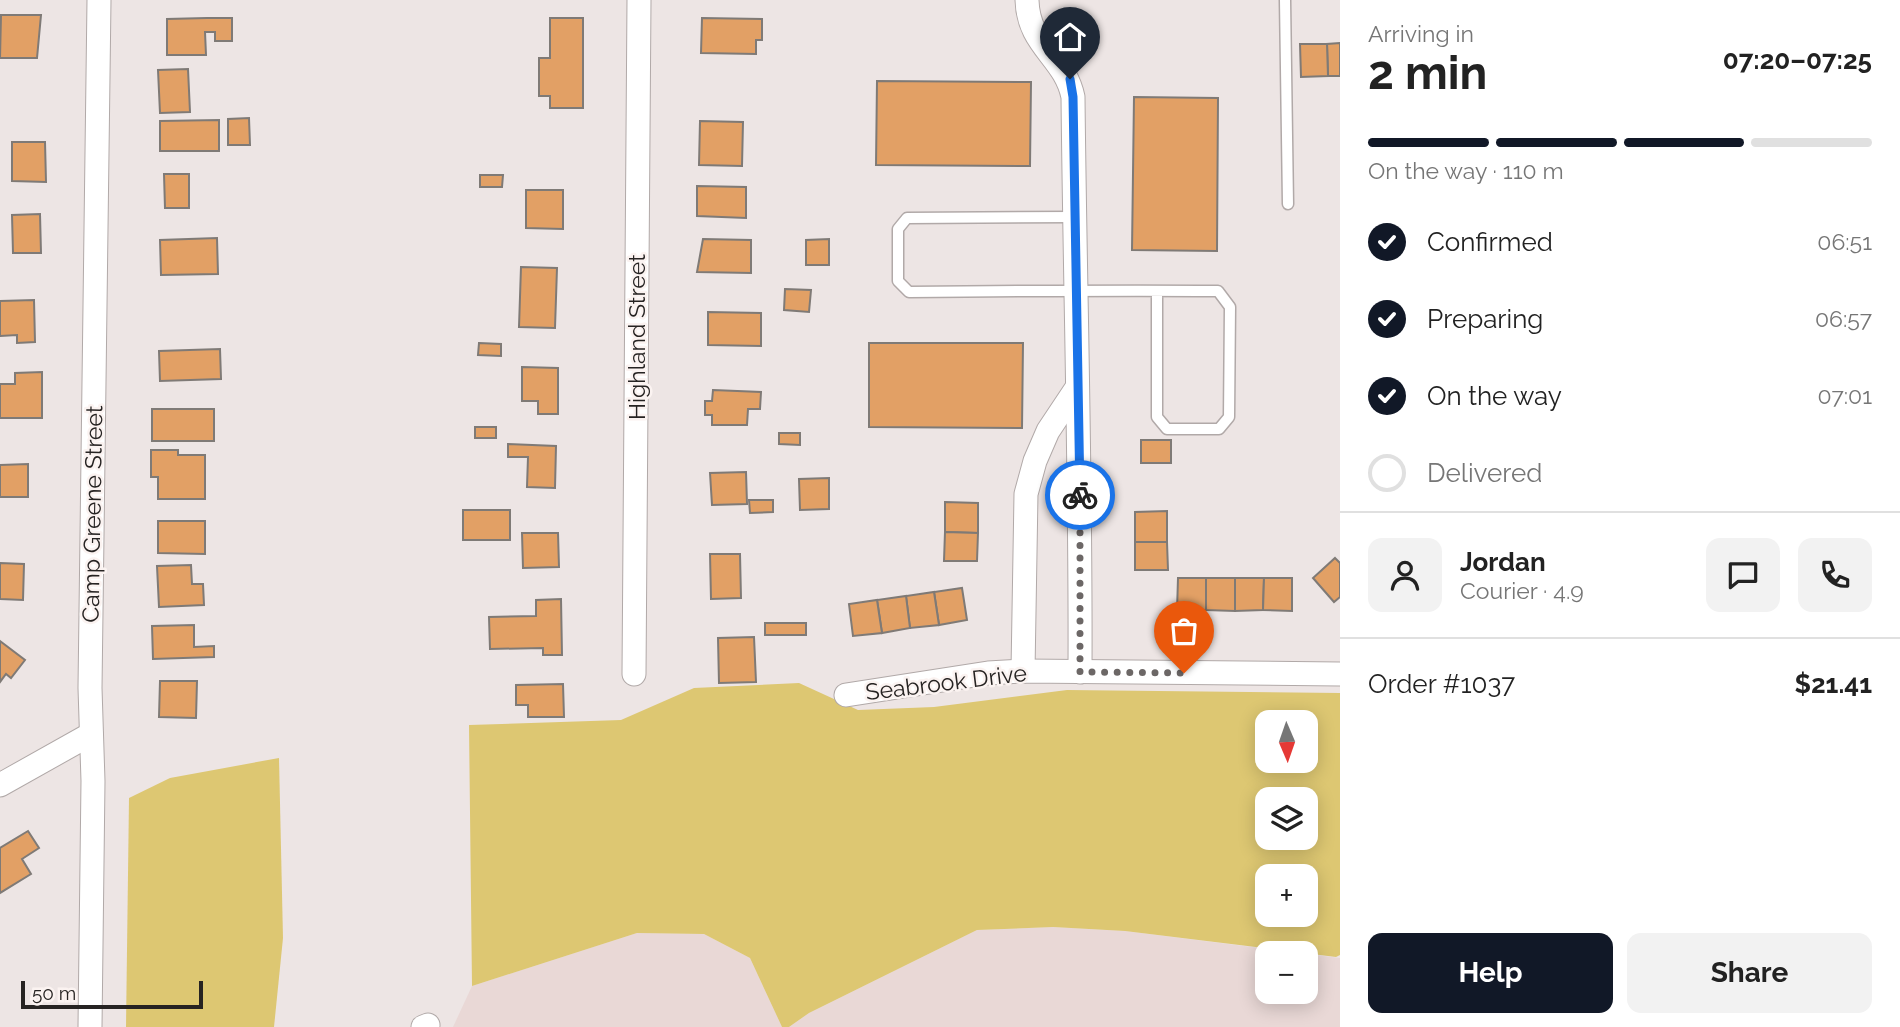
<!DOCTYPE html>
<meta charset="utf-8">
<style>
:root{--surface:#fff;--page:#f2f2f2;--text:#222;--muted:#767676;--line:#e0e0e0;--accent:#111827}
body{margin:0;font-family:Raleway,sans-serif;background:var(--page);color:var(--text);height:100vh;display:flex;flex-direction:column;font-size:26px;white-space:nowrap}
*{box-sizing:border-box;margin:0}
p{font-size:23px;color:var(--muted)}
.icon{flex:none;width:38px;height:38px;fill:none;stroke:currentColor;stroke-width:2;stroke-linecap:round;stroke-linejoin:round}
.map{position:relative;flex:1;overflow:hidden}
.drawer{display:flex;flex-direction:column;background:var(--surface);width:560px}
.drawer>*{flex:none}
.needle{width:46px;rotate:178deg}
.fabs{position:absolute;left:1255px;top:710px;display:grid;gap:14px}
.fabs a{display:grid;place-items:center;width:63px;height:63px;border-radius:14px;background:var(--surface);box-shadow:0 4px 18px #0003;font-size:35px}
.scale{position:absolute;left:21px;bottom:18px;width:182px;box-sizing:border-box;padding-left:7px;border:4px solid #262322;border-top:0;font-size:19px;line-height:24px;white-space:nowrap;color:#262322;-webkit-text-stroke:5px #fbf3f1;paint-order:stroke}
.pin{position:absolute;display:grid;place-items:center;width:60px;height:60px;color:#fff;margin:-72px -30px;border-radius:50% 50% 50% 0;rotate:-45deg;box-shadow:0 0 7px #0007}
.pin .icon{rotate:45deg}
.courier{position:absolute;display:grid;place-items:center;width:70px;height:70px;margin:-35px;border:5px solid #1a73e8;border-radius:50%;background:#fff;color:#222;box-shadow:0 2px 9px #0007}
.headline em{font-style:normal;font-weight:700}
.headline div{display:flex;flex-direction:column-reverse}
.headline{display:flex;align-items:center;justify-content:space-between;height:119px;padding:0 28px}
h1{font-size:46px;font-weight:700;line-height:52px}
.bar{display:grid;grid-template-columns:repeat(4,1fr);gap:10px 7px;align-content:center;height:84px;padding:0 28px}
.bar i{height:9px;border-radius:5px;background:var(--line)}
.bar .on{background:var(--accent)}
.bar p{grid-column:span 4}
.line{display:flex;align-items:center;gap:18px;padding:0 28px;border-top:2px solid var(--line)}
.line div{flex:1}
.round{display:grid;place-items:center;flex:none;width:74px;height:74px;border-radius:14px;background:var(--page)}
ol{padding:0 28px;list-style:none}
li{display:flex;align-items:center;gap:21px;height:77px}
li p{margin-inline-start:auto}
li .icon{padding:7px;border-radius:50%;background:var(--accent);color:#fff;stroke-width:4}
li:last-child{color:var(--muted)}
li i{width:38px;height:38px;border:4px solid var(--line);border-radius:50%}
.cta{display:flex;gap:14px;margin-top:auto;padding:14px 28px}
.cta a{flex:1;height:80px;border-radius:14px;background:var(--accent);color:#fff;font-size:28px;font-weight:700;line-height:80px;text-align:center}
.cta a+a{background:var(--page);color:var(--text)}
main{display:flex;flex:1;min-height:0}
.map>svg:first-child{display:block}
</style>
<main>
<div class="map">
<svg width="1340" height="1027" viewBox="0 0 1340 1027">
<rect width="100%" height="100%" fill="#ede5e4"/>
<g fill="#e9d8d6" fill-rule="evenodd">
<path d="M1053,927L1125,931L1340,958V1027H789L809,1013L977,930ZM1267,954H1306V992H1267Z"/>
<path d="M637,933L704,934L750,958L782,1027H453L472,986Z"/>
</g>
<g fill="#ddc772" fill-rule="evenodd">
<path d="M799,683L858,710L934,707L1067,690L1340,693V955L1336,957L1125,931L1053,927L977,930L809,1013L789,1027H782L750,958L704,934L637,933L472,986L469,725L621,720L694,688ZM1267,723H1306V761H1267ZM1267,800H1306V838H1267ZM1267,877H1306V915H1267Z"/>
<path d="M279,758L283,938L274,1027H126L129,798L170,778Z"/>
</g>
<g fill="#e2a065" stroke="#7f7a76" stroke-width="2">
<path d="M1,15H41L37,58H0Z"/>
<path d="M207,18H232V41H215V32H205L206,55H167V19Z"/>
<path d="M550,18H583V108H550V96H539V58H550Z"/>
<path d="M702,18L762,19V40H756V54L701,53Z"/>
<path d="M1340,43V76H1328L1327,44Z"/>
<path d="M1300,44H1327L1328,76L1301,77Z"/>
<path d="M188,69L190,112L160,113L158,70Z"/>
<path d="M877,81L1031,82L1030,166L876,165Z"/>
<path d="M1134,97L1218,98L1217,251L1132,250Z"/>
<path d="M249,118L250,145H228V119Z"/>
<path d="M219,120V151H160V121Z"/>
<path d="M700,121L743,122L742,166L699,165Z"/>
<path d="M12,142H45L46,182L12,181Z"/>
<path d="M164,174H189V208H165Z"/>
<path d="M480,175H503L502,187H480Z"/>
<path d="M697,186L746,187V218L697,216Z"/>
<path d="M526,190H563V229L526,228Z"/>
<path d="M40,214L41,253H13L12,215Z"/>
<path d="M217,238L218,274L161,275L160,240Z"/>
<path d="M703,239L751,240V273L697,272Z"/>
<path d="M829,239V265H806V240Z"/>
<path d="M521,267L557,268L555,328L519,327Z"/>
<path d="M785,289L811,290L809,312L784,310Z"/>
<path d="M34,300L35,342L17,343V335L0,336V301Z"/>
<path d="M708,312L761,313V346L708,345Z"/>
<path d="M479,343L501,344V356L478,355Z"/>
<path d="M869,343H1023L1022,428L869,427Z"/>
<path d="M220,349L221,379L160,381L159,351Z"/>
<path d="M522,367L558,368V414H538V401H522Z"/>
<path d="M42,372V418H0V384H15V373Z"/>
<path d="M713,390L761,392L760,409H748L747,425H712V415H705V401H712Z"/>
<rect x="152" y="409" width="62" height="32"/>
<rect x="475" y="427" width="21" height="11"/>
<path d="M779,433H800V445L779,444Z"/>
<rect x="1141" y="440" width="30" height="23"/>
<path d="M508,444L556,446L555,488L527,487L528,457H508Z"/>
<path d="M151,450H178V455H205V499H158V477H151Z"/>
<path d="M28,464V497H0V465Z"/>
<path d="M746,472L747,504L712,505L710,473Z"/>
<path d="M829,478V509L800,510L799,479Z"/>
<path d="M749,500H773V512L750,513Z"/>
<path d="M945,502L978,503V533L945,532Z"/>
<rect x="463" y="510" width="47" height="30"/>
<path d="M1167,511V542H1135V512Z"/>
<path d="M158,521H205V554L158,553Z"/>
<path d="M945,532L978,533L977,561H944Z"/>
<path d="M522,533H558L559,567L523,568Z"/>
<path d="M1135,542H1167L1168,570H1135Z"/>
<path d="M710,554H740L741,598L711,599Z"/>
<path d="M1335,558L1340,563V597L1334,602L1313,578Z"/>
<path d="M0,563L24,564L23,600L0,599Z"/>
<path d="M191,565L192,584H203L204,605L159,607L157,566Z"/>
<path d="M1178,578H1206V610L1177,611Z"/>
<path d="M1206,578H1235V611L1206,610Z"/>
<path d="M1235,578H1264L1263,610L1235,611Z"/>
<path d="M1264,578H1292V611L1263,610Z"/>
<path d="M962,588L967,620L939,625L934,592Z"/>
<path d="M934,592L939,625L910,628L906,596Z"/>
<path d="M906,596L910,628L882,633L877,600Z"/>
<path d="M561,599L562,655H543V648L490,649L489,617L536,616V600Z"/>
<path d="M877,600L882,633L853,636L849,604Z"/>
<rect x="765" y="623" width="41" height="12"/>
<path d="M194,625V647L214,646V657L153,659L152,626Z"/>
<path d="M754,637L756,682L719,683L718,638Z"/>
<path d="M0,641L25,660L11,678L6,674L0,682Z"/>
<path d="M160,681H197L196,718L159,717Z"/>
<path d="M563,684L564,717H528V705H516V685Z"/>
<path d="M28,831L39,848L22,859L31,874L0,893V848Z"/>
</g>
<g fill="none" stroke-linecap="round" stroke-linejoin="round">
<defs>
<g id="lane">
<path d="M1285,0L1288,204"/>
<path d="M1074,217L907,218L898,229V281L909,292C1012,291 1115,290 1218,291L1230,307L1229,417L1219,429H1167L1157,417V291"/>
</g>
<g id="street">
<path d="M1027,0C1028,46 1065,57 1073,97C1075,289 1081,480 1080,672"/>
<path d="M1023,671L1026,494L1035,461L1048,431L1076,389"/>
<path d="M634,674L639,0"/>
<path d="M846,695L988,673L1023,671L1340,674"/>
<path d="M0,785L91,734"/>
<path d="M90,1027L93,781L90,688L99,0"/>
<path d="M423,1027L428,1025"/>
</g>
</defs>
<use href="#lane" stroke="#b1a9a8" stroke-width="13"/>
<use href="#street" stroke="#b1a9a8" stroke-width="25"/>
<use href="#lane" stroke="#fff" stroke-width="10"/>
<use href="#street" stroke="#fff" stroke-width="23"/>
</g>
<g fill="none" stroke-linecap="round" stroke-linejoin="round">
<path stroke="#6c6766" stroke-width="7" stroke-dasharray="0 12.6" d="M1080,495V672L1184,673"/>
<path stroke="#1a73e8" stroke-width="9" d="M1070,79L1073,97L1080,495"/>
</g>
<g text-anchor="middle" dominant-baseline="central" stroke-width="5" stroke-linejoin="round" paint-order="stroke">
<g font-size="23" fill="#262322" stroke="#fbf3f1">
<text transform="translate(636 337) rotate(-90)">Highland Street</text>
<text transform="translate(92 514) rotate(-89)">Camp Greene Street</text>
<text transform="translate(946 682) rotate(-7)">Seabrook Drive</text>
</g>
</g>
</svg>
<div class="fabs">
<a><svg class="needle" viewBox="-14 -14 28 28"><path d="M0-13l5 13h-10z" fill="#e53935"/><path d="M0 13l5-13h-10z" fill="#767676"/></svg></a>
<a><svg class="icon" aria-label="layers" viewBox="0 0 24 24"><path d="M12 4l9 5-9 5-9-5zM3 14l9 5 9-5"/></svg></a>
<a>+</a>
<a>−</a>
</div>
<div class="scale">50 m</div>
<div class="pin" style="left:1184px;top:673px;background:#ea580c"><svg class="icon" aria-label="bag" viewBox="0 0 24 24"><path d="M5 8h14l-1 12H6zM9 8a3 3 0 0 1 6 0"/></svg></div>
<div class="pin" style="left:1070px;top:79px;background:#1f2937"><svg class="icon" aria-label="home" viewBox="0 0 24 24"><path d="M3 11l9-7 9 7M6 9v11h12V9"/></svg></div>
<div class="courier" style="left:1080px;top:495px"><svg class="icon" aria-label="bike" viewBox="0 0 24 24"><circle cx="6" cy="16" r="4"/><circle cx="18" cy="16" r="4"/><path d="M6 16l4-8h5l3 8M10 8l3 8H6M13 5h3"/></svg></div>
</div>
<section class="drawer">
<div class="headline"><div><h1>2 min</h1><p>Arriving in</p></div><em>07:20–07:25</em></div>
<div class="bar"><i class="on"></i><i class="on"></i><i class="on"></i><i></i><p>On the way · 110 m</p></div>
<ol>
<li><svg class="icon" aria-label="check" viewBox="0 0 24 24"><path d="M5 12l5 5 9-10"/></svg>Confirmed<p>06:51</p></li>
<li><svg class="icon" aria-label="check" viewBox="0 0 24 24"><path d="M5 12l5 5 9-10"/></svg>Preparing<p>06:57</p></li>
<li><svg class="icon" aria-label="check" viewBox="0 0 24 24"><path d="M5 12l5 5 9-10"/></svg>On the way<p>07:01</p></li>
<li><i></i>Delivered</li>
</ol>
<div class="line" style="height:126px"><a class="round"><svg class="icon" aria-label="person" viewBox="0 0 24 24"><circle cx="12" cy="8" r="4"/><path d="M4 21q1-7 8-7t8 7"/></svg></a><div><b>Jordan</b><p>Courier · 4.9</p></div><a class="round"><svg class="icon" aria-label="chat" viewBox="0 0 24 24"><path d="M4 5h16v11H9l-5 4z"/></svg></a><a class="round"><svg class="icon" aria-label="phone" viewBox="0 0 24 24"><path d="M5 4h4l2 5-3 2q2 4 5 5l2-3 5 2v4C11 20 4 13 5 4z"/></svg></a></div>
<div class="line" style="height:91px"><div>Order #1037</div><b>$21.41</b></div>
<div class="cta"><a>Help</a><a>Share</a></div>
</section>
</main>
